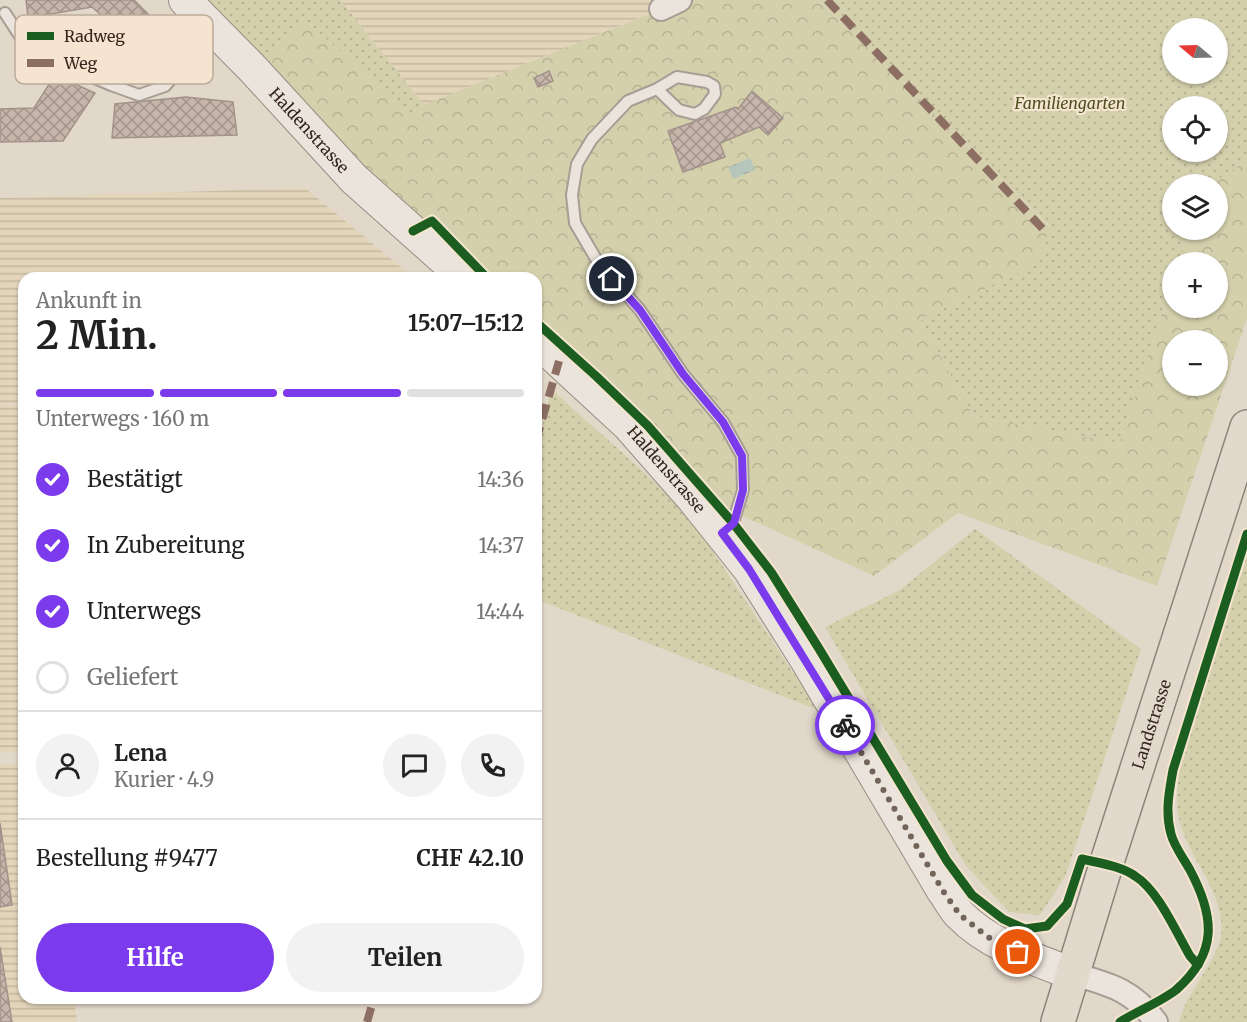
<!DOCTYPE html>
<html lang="de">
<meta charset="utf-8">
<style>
:root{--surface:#fff;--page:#f2f2f2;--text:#222;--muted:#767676;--line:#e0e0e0;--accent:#7c3aed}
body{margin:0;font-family:Merriweather,serif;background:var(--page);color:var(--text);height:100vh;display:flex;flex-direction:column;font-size:22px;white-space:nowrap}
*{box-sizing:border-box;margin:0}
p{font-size:20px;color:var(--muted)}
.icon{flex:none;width:33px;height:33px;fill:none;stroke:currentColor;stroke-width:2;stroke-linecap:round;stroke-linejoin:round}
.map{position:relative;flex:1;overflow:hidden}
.drawer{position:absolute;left:18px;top:272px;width:524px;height:732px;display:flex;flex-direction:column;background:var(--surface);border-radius:18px;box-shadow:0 2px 4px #0004}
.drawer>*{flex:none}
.needle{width:39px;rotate:289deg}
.tools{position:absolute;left:1162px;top:18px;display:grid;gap:12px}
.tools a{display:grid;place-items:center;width:66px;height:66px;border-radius:50%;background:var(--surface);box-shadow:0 2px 4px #0004;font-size:30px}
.pin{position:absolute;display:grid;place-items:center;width:51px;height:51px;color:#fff;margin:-26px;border:3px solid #fff;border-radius:50%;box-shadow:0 2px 6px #0007}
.courier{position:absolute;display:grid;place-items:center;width:60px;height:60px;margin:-30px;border:4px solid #7c3aed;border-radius:50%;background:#fff;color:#222;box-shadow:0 2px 8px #0007}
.overview em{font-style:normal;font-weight:700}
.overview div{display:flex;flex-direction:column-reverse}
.overview{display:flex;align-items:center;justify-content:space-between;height:102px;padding:0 18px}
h1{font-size:39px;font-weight:700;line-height:45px}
.bar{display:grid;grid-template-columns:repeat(4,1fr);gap:9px 6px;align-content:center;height:72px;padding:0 18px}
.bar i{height:8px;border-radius:4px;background:var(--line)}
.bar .on{background:var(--accent)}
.bar p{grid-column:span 4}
.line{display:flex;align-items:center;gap:15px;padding:0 18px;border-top:2px solid var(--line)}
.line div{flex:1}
.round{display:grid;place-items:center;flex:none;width:63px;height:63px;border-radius:32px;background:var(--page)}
ol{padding:0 18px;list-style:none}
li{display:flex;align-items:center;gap:18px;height:66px}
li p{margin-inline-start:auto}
li .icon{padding:6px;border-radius:50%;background:var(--accent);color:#fff;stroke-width:4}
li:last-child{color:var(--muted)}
li i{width:33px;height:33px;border:3px solid var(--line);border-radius:50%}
.action{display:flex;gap:12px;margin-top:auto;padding:12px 18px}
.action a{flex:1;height:69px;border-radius:36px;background:var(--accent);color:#fff;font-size:24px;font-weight:700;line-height:69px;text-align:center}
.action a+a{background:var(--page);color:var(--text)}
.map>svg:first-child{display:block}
</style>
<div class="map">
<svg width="1247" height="1022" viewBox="0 0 1247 1022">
<defs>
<pattern id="farmland-rules" width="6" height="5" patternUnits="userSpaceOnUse" patternTransform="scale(1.5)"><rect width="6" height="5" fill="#e3d5ba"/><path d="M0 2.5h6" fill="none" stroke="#c3b79f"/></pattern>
<pattern id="grass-dots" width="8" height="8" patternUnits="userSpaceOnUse" patternTransform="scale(1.5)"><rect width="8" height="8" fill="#d5d0ac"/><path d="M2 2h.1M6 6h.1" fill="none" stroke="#b7b293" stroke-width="1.8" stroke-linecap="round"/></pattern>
<pattern id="forest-crowns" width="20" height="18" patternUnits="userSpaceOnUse" patternTransform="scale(1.5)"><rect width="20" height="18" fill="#d5d0ac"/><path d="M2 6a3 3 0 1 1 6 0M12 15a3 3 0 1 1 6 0" fill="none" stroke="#b7b293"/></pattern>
<pattern id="water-ripples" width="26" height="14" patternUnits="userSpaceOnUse" patternTransform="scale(1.5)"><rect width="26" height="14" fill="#b6c6ba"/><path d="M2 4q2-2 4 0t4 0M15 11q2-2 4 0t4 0" fill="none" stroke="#9daa9f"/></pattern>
<pattern id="building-cross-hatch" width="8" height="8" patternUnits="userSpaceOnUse" patternTransform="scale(1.5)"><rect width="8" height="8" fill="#c6b5ab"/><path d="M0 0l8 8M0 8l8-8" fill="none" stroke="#a2938a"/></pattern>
</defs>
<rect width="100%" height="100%" fill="#e2d8ca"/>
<g fill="url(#farmland-rules)">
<path d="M340,0H684L424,105Z"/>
<path d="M305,188L413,277L24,278V403L0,404V198Z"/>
<path d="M0,405H24V751L0,752Z"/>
<path d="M0,764H24V998H74L77,1022H0Z"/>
</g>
<g fill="url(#grass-dots)" fill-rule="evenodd">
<path d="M185,0H340L424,105L409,114L304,19L253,69Z"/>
<path d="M819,0H1247V160L1212,184H1173V230H1189L1178,262H1173V279L1120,443L973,416L920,319L1036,264L1050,226ZM1173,28H1218V74H1173ZM1173,106H1218V152H1173Z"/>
<path d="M551,389L684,508L818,710L536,599V451Z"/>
<path d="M975,529L1141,649L1065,877L1040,915L1009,912L966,866L825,627L900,590Z"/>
<path d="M1247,555V1022H1179C1185,997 1204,977 1215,953C1217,948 1221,942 1221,937C1227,891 1185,857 1178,814C1172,779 1189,740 1199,708C1214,657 1231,606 1247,555Z"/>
</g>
<path fill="url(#forest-crowns)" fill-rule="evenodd" d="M684,0H819L1050,227L1037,264L920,319L973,416L1120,443L1173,279V308H1218V262H1178L1189,230H1218V184H1212L1247,160V318L1157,586L958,513L874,576L745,517L693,499L536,340V278L465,277L253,69L304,19L409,114L424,105ZM1173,340H1218V386H1173Z"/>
<path fill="url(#water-ripples)" d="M750,158L755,170L733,179L728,167Z"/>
<g fill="url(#building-cross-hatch)" stroke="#a2938a" stroke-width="1.5">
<path d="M26,0H134L157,23L139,49L92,7L28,18Z"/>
<path d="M549,71L553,81L538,87L534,78Z"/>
<path d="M55,75L95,93L63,141L0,142V109L34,108Z"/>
<path d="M752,91L783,118L768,135L759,127L720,143L725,157L683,172L668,131L736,107L738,109Z"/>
<path d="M186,97L233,102L237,135L112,138L115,104Z"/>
<path d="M0,823L12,905L0,907Z"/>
<path d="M0,947L12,1022H0Z"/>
</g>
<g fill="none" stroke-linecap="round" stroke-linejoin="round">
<defs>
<g id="lane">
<path d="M5,13L29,50L111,85L139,95L165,86L212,33"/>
<path d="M657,89L677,77L707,82L714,86L715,94L704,109L695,114L679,110L657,89L628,101L592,139L577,164L572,195L575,223L599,264L640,310L683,374L723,422L742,456L743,490L733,523L722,533"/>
</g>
<g id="street">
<path d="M661,9L680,0"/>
<path d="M1073,974C1109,984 1133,990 1156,1022"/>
</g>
<g id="secondary">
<path id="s1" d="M185,0L253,69L354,179L465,278"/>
<path id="s2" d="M536,340L628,425L693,499L749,569L807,661L943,891C949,899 953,908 960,915C989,945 1034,959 1073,974"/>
</g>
<g id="primary">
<path id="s3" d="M1058,1022L1106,865L1247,427"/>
</g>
</defs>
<use href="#lane" stroke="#a79d94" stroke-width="14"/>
<use href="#street" stroke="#a79d94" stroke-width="26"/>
<use href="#secondary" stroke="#978d84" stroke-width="34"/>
<use href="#primary" stroke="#8d837a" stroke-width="36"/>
<use href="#lane" stroke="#eae4dc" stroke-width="10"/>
<use href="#street" stroke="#eae4dc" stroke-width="22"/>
<use href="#secondary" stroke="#eae4dc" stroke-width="32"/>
<use href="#primary" stroke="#e2d9cd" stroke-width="33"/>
<g stroke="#8d6e63" stroke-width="8" stroke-dasharray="15 8" stroke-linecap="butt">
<path d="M827,0L1044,230"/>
<path d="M536,441L559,361"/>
<path d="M367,1022L374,998"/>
</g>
<defs>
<g id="cycleway">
<path d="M413,231L432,221L487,278"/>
<path d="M536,322L597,377L648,426L733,523L771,572L818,647L947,861L972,895L1003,919L1025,929L1047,926L1067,904L1082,859C1099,863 1121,866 1135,876C1158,890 1176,932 1190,956L1198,965"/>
<path d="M1120,1022C1136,1012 1162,1001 1176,990C1218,953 1215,917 1190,870C1184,859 1174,846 1171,834C1165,812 1169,792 1173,770L1247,534"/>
</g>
</defs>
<use href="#cycleway" stroke="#f5e4cf" stroke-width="13"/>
<use href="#cycleway" stroke="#1b5e20" stroke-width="9"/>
</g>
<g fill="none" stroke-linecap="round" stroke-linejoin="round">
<path stroke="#726459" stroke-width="6" stroke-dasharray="0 10.8" d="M845,725L943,891L960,915L988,937L1018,952"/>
<path stroke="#7c3aed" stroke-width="8" d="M612,279L640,310L683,374L723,422L742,456L743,490L734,523L722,533L749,569L845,725"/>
</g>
<g text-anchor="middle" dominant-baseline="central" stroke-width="4.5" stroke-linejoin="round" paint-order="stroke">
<g font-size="16" font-style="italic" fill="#4e5223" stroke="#f5e4cf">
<text x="1070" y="103">Familiengarten</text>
</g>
<g font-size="16" fill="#36251c" stroke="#f5e4cf">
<text stroke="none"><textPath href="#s1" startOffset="180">Haldenstrasse</textPath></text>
<text stroke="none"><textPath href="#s2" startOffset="184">Haldenstrasse</textPath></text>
<text stroke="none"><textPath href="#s3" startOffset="312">Landstrasse</textPath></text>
</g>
</g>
<rect x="15" y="15" width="198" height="69" rx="9" fill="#f5e4cf" stroke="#bcab99" stroke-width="1.5"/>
<rect x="27" y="32" width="27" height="8" fill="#1b5e20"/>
<rect x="27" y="59" width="27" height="8" fill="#8d6e63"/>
<g font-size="16" fill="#36251c">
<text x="64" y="42">Radweg</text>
<text x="64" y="69">Weg</text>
</g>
</svg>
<div class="tools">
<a><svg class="needle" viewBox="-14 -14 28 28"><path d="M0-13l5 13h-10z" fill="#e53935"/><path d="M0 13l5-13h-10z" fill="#767676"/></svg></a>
<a><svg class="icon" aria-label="locate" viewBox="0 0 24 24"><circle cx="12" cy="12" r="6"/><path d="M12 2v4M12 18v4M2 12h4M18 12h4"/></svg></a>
<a><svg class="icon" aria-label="layers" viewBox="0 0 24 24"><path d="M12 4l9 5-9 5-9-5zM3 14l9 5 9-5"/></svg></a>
<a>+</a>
<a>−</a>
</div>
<div class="pin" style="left:1018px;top:952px;background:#ea580c"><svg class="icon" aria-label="bag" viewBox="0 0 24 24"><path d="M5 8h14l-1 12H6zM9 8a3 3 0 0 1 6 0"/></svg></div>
<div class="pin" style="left:612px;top:279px;background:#1f2937"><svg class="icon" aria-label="home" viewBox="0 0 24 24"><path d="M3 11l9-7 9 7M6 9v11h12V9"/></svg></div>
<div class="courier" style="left:845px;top:725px"><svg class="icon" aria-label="bike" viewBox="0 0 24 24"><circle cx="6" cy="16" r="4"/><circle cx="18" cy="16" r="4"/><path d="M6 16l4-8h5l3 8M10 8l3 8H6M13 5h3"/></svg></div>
<section class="drawer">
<div class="overview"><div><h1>2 Min.</h1><p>Ankunft in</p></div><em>15:07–15:12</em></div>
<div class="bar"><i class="on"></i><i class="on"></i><i class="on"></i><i></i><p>Unterwegs · 160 m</p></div>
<ol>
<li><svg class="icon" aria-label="check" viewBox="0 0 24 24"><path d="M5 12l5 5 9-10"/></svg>Bestätigt<p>14:36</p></li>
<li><svg class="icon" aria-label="check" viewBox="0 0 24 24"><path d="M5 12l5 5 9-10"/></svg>In Zubereitung<p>14:37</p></li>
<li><svg class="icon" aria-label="check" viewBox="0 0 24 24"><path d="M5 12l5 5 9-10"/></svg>Unterwegs<p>14:44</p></li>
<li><i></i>Geliefert</li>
</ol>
<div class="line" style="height:108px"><a class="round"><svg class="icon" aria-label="person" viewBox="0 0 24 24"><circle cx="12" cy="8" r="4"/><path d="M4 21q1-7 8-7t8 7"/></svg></a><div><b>Lena</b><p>Kurier · 4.9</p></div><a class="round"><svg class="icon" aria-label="chat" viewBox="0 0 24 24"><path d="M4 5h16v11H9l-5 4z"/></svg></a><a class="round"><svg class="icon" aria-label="phone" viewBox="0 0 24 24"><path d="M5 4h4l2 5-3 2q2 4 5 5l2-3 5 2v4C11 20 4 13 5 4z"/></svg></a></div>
<div class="line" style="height:78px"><div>Bestellung #9477</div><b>CHF 42.10</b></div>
<div class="action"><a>Hilfe</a><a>Teilen</a></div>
</section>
</div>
